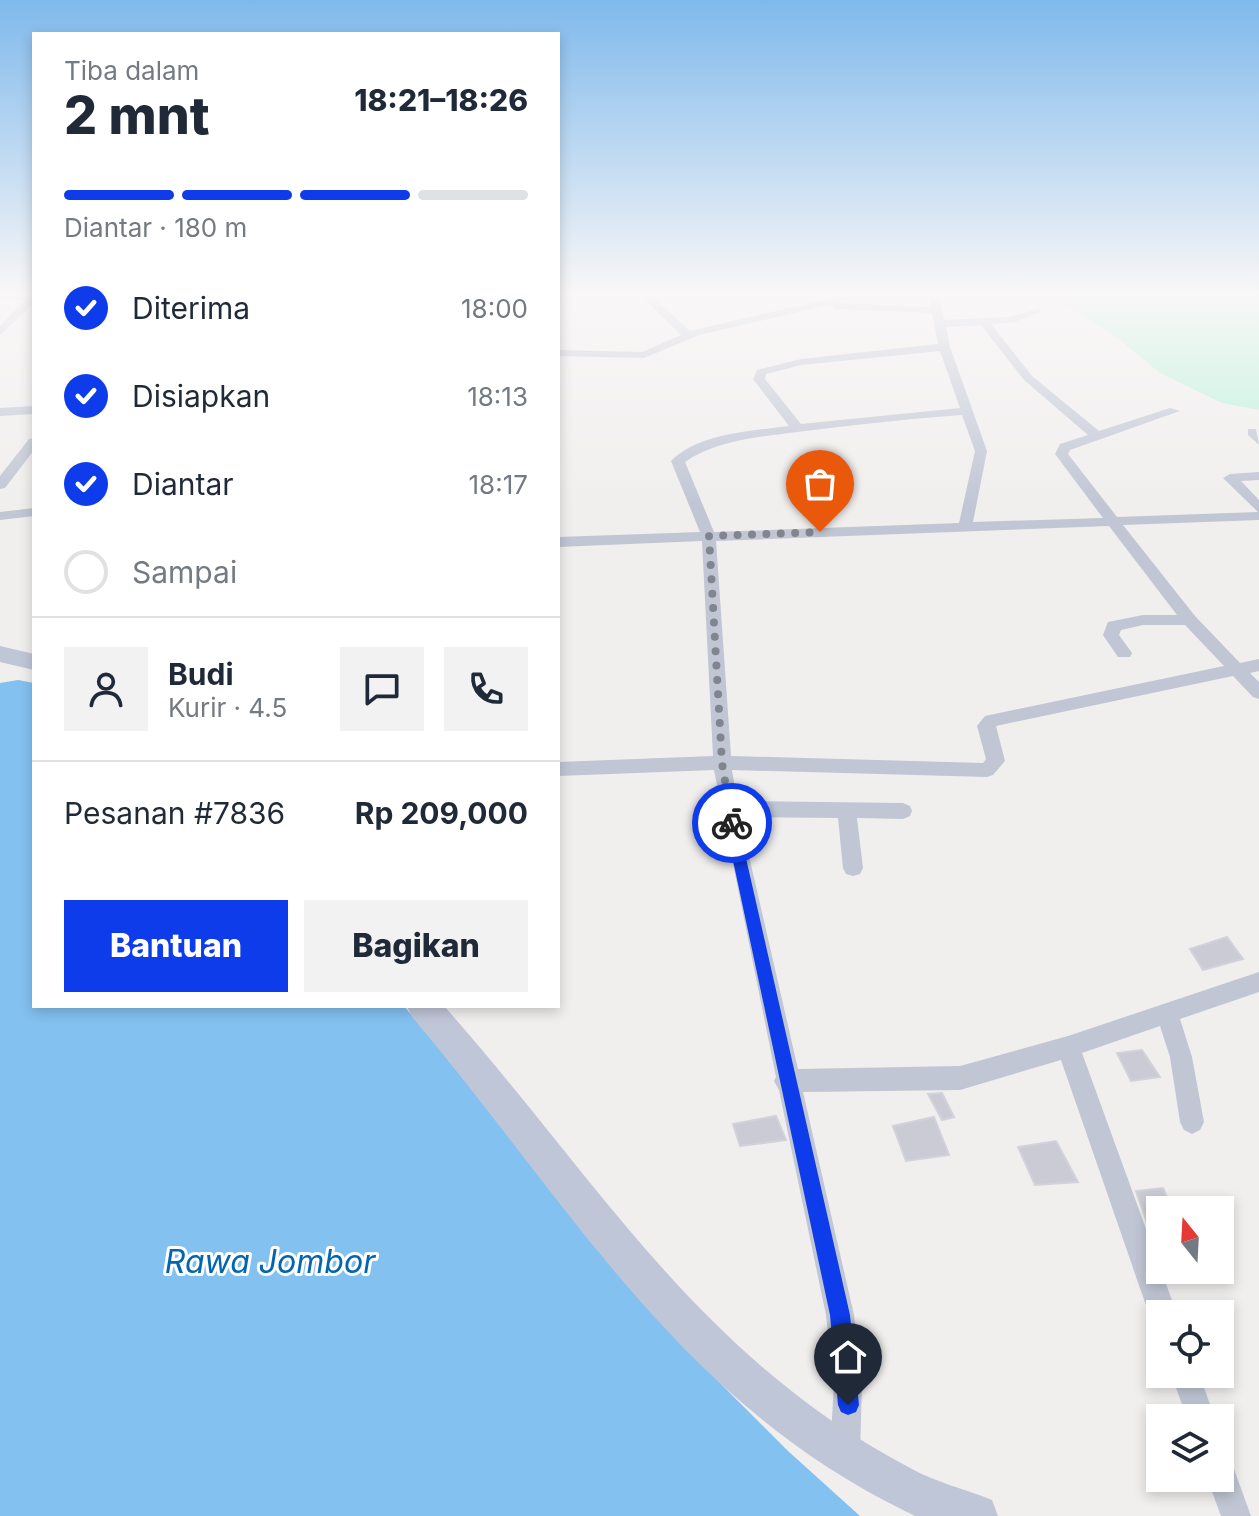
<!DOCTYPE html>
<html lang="id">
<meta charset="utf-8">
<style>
:root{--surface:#fff;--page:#f2f2f3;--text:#1f2937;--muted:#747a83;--line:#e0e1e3;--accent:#0e3ceb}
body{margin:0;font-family:Inter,sans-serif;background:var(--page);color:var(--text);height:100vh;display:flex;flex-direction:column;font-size:30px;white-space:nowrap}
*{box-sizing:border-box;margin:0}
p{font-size:26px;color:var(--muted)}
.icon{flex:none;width:44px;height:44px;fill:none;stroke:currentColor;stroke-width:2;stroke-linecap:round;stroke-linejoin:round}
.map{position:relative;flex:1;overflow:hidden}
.sheet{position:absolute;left:32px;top:32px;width:528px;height:976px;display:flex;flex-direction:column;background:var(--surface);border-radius:0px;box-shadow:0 4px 12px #0003}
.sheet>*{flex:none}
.needle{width:52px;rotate:342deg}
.controls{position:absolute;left:1146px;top:1196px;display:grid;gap:16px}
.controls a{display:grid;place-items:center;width:88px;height:88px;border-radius:0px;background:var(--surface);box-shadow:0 4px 12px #0003;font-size:40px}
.pin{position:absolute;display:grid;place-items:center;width:68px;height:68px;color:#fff;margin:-82px -34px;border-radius:50% 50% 50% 0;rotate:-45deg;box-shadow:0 0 8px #0007}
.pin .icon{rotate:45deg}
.courier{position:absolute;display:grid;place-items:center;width:80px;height:80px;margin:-40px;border:6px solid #0e3ceb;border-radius:50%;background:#fff;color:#222;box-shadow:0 2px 10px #0007}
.head em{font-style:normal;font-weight:800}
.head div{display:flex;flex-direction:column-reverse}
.head{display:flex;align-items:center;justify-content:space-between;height:136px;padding:0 32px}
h1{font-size:52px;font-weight:800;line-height:60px}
.bar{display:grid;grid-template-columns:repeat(4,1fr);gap:12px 8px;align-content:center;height:96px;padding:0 32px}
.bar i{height:10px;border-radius:6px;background:var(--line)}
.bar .selected{background:var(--accent)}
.bar p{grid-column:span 4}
.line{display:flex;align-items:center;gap:20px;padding:0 32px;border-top:2px solid var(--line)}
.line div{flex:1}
.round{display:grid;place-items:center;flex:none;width:84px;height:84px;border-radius:0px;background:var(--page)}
ol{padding:0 32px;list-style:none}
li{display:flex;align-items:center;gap:24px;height:88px}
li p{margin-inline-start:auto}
li .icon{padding:8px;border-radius:50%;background:var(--accent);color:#fff;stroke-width:4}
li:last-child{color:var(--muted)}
li i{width:44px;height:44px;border:4px solid var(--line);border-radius:50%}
.button{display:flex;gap:16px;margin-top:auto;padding:16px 32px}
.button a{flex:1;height:92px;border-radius:0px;background:var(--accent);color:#fff;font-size:32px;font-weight:800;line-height:92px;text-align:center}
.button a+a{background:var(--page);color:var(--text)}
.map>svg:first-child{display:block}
</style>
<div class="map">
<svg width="1259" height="1516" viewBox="0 0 1259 1516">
<rect width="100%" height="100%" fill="#f1eeee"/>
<path fill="#b9f2dc" d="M1046,293H1259V410L1222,403L1160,373L1119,339Z"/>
<path fill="#83c1f1" d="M18,680L34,683V1006H404L711,1374L788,1451L860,1516H0V683Z"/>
<g fill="#cacbd4" stroke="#d1d2da" stroke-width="2">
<path d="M1227,937L1243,959L1203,970L1190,949Z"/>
<path d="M1142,1050L1160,1077L1131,1081L1117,1053Z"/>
<path d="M942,1093L954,1117L942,1120L928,1094Z"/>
<path d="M776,1116L786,1140L740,1146L733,1124Z"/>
<path d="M934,1117L949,1155L906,1161L893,1126Z"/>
<path d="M1056,1141L1078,1182L1035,1185L1018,1147Z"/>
<path d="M1163,1188L1172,1210H1160V1237H1152L1136,1191Z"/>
</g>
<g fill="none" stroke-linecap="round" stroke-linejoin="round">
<g fill="#c0c6d4" fill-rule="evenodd">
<path d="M638,293H649L690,331L854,293H871L837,303L931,307L929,293H939L944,320L1009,317L1040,308V312L1015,322L991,324L1032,376L1099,431L1170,408L1180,411L1070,450L1068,454L1117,517L1258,512L1223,478L1230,474L1259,472V480L1241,481L1259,500V520L1123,525L1195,616L1240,663L1259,659V671L1250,673L1259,682V699L1253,697L1233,676L996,726L1005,761L993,775L987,777L732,770L737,801L903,803L910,806L912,811L910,816L903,819L857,818L863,868L860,874L853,876L846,874L843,868L838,818L740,817L798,1069L960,1066L1068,1036L1259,972V992L1180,1019L1192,1057L1204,1122L1200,1130L1192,1134L1184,1130L1180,1122L1170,1057L1160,1026L1082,1053L1177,1314H1160V1326L1153,1324L1149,1314L1061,1060L960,1090L803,1092L854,1315L862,1384L860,1452L855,1462L845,1467L835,1462L830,1452L834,1384L826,1315L779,1090L774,1081L776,1077L714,770L558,776V762L713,756L702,541L558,547V537L700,532L671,461C698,433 752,431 789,426L753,379L757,370L801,359L938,344L932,313L837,309L833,308V304L699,335L644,358L558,356V350L642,352L681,335ZM981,325L1024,380L1088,435L1060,444L1055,454L1103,518L973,522L987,451L950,347L946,327ZM940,351L960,408L801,424L765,379L766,374L801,365ZM962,415L975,451L959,523L714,532L685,462C716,440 760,437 797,432C851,425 907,419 962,415ZM1109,526L1177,615H1143L1108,622L1103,635L1118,657H1130L1132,653L1119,635L1121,630L1143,625H1185L1224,666L985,716L977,726L986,759L983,763L731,756L716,541Z"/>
<path d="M0,294H34V303L0,335V326L25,300H0Z"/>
<path d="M34,406V414L0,416V408Z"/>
<path d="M1248,429H1256L1259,445L1248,435Z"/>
<path d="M34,438V450L5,488L0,489V476L29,439Z"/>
<path d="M34,508V516L0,520V512Z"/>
<path d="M1171,1374H1199L1215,1418H1187Z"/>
<path d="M1220,1457L1231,1461L1251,1516H1221L1207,1478H1220Z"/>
</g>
<g fill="#bfc6d8" fill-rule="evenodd">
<path d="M0,646L34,654V670L0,662Z"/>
<path d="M407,1006H444C598,1179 698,1357 912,1469C938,1483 965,1489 992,1500L998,1516H915L903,1510C675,1397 569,1202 412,1017Z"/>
</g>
</g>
<linearGradient id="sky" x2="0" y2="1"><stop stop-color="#7fb9ec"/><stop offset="0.58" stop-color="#f9f7f7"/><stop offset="1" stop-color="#f9f7f7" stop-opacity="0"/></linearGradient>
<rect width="1259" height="505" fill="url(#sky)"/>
<path fill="#0e3ceb" d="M732,817L738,823L850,1315L859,1405L856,1412L848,1415L841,1412L838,1405L830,1315L725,823Z"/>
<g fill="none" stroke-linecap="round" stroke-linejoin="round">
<path stroke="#818590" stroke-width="8" stroke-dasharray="0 14.4" d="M732,823L722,763L709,536L820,532"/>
</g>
<g text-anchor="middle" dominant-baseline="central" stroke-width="6" stroke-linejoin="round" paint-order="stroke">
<g font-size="32" font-style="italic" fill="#0365b1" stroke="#fff">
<text x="270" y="1261">Rawa Jombor</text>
</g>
</g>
</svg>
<div class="controls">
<a><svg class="needle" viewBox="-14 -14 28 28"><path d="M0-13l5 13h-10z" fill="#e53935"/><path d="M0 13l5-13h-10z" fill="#747a83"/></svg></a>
<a><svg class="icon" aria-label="locate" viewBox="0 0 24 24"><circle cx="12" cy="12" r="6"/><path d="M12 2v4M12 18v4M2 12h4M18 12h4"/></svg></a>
<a><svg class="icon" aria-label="layers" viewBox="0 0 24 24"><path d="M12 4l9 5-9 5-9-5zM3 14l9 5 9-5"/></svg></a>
</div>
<div class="pin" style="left:820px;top:532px;background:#ea580c"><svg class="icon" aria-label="bag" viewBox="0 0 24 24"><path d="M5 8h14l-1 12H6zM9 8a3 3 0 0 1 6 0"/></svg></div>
<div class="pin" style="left:848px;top:1405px;background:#1f2937"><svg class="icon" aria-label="home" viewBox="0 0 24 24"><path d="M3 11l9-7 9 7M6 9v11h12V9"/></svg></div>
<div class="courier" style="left:732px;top:823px"><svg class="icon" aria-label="bike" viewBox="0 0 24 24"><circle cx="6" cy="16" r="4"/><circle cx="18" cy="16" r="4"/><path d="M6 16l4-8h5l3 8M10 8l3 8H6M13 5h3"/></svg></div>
<section class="sheet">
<div class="head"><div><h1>2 mnt</h1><p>Tiba dalam</p></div><em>18:21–18:26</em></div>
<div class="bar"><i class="selected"></i><i class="selected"></i><i class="selected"></i><i></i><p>Diantar · 180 m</p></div>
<ol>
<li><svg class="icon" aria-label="check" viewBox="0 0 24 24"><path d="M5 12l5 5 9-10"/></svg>Diterima<p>18:00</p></li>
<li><svg class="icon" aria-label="check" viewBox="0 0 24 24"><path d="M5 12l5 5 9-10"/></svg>Disiapkan<p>18:13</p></li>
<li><svg class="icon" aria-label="check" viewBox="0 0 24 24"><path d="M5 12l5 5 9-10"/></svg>Diantar<p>18:17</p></li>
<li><i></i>Sampai</li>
</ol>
<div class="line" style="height:144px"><a class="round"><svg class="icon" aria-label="person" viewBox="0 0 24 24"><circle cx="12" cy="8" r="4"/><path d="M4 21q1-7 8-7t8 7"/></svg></a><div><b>Budi</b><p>Kurir · 4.5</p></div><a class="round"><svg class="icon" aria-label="chat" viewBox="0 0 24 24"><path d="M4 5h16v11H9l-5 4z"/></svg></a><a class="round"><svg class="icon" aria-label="phone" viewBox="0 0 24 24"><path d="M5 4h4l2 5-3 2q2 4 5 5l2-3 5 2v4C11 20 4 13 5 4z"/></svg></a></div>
<div class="line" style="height:104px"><div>Pesanan #7836</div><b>Rp 209,000</b></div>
<div class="button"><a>Bantuan</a><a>Bagikan</a></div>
</section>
</div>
